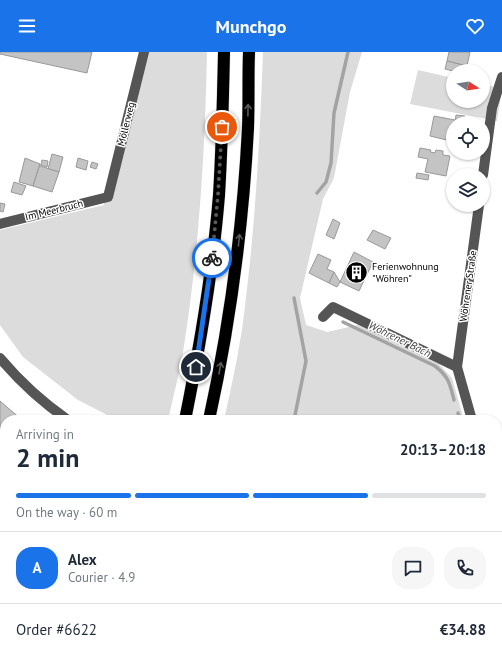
<!DOCTYPE html>
<meta charset="utf-8">
<style>
:root{--surface:#fff;--page:#f6f6f7;--text:#1f2937;--muted:#747a83;--line:#e0e1e3;--accent:#1a73e8}
body{margin:0;font-family:"PT Sans",sans-serif;background:var(--page);color:var(--text);height:100vh;display:flex;flex-direction:column;font-size:15px;white-space:nowrap}
*{box-sizing:border-box;margin:0}
p{font-size:13px;color:var(--muted)}
.icon{flex:none;width:22px;height:22px;fill:none;stroke:currentColor;stroke-width:2;stroke-linecap:round;stroke-linejoin:round}
.map{position:relative;flex:1;overflow:hidden}
.side{position:absolute;left:0px;top:363px;width:502px;height:248px;display:flex;flex-direction:column;background:var(--surface);border-radius:16px 16px 0 0;box-shadow:0 1px 3px #0004}
.side>*{flex:none}
.needle{width:26px;rotate:102deg}
.fabs{position:absolute;left:446px;top:12px;display:grid;gap:8px}
.fabs a{display:grid;place-items:center;width:44px;height:44px;border-radius:50%;background:var(--surface);box-shadow:0 1px 3px #0004;font-size:20px}
.pin{position:absolute;display:grid;place-items:center;width:34px;height:34px;color:#fff;margin:-17px;border:2px solid #fff;border-radius:50%;box-shadow:0 1px 4px #0007}
.courier{position:absolute;display:grid;place-items:center;width:40px;height:40px;margin:-20px;border:3px solid #1a73e8;border-radius:50%;background:#fff;color:#222;box-shadow:0 1px 5px #0007}
.head em{font-style:normal;font-weight:800}
.head div{display:flex;flex-direction:column-reverse}
.head{display:flex;align-items:center;justify-content:space-between;height:68px;padding:0 16px}
h1{font-size:26px;font-weight:800;line-height:30px}
.bar{display:grid;grid-template-columns:repeat(4,1fr);gap:6px 4px;align-content:center;height:48px;padding:0 16px}
.bar i{height:5px;border-radius:3px;background:var(--line)}
.bar .selected{background:var(--accent)}
.bar p{grid-column:span 4}
.line{display:flex;align-items:center;gap:10px;padding:0 16px;border-top:1px solid var(--line)}
.line div{flex:1}
.round{display:grid;place-items:center;flex:none;width:42px;height:42px;border-radius:16px;background:var(--page)}
header{display:flex;justify-content:space-between;align-items:center;height:52px;padding:0 16px;background:var(--accent);color:#fff;font-size:18px;font-weight:800}
.map>svg:first-child{display:block}
</style>
<header><svg class="icon" aria-label="menu" viewBox="0 0 24 24"><path d="M4 6h16M4 12h16M4 18h16"/></svg>Munchgo<svg class="icon" aria-label="heart" viewBox="0 0 24 24"><path d="M12 20l-8-8c-3-5 5-10 8-4 3-6 11-1 8 4z"/></svg></header>
<div class="map">
<svg width="502" height="611" viewBox="0 0 502 611">
<rect width="100%" height="100%" fill="#fff"/>
<g fill="#dcdcdc">
<path d="M141,0H207C205,100 199,201 183,300C179,323 173,345 168,368H117L78,348L23,305L0,273V178L104,153L105,141Z"/>
<path d="M263,0H362L350,40L334,126L323,147L300,246L306,273L327,280L358,273L387,286L439,312L452,326L464,368H224C233,327 242,287 246,245C256,164 260,82 263,0Z"/>
<path d="M418,18L453,26V49H483V32L502,37L497,69L410,52Z"/>
<path d="M497,494L502,513V528L497,531Z"/>
<path d="M29,606H95L93,611H28Z"/>
<path d="M156,606H330L328,611H154Z"/>
</g>
<g fill="none" stroke-linecap="round" stroke-linejoin="round">
<g stroke="#a3a3a3" stroke-width="3.5">
<path d="M317,141L326,130L331,111L334,61L348,0"/>
<path d="M294,246L306,309L294,368"/>
<path d="M343,270L435,314C449,325 450,332 454,348"/>
<path d="M458,361L460,368"/>
<path d="M497,502L502,521"/>
<path d="M297,611V606"/>
</g>
</g>
<g fill="#c4c4c4" stroke="#999">
<path d="M0,0H92L87,21L0,2Z"/>
<path d="M449,0H470L467,14L447,9Z"/>
<path d="M447,9L467,14L466,19H453L445,17Z"/>
<path d="M456,63L465,64L463,71H455Z"/>
<path d="M434,64L455,68V71H453L451,89L430,84Z"/>
<path d="M420,96L431,98L430,100L435,101L436,98L443,99V103L450,104L446,124L425,120L428,107L418,105Z"/>
<path d="M52,102L63,105L59,120L48,117Z"/>
<path d="M25,106L40,112L33,134L19,130Z"/>
<path d="M78,106L88,109L86,118L76,115Z"/>
<path d="M42,108L48,109L47,115L41,113Z"/>
<path d="M92,110L98,112L96,117L90,115Z"/>
<path d="M40,112V114L59,120L52,140L33,134Z"/>
<path d="M417,121L429,123L428,128L416,126Z"/>
<path d="M14,130L26,134L22,143L11,140Z"/>
<path d="M0,151L5,152L3,160L0,159Z"/>
<path d="M333,167L340,171L334,187L326,183Z"/>
<path d="M373,178L391,186L385,197L367,188Z"/>
<path d="M354,200L373,210L359,239L340,230Z"/>
<path d="M318,202L331,208L327,217L334,220L329,231L309,221Z"/>
<path d="M334,220L340,230L337,235L329,231Z"/>
<path d="M0,349L22,368H5V488L0,487Z"/>
<path d="M455,606H475V611H454Z"/>
<path d="M475,606H497L496,611H475Z"/>
</g>
<g fill="none" stroke-linecap="round" stroke-linejoin="round">
<defs>
<g id="highway">
<path d="M185,368C200,294 213,218 219,143C222,95 223,48 224,0"/>
<path d="M209,368C230,272 243,174 248,76C249,51 248,25 249,0"/>
<path d="M112,611L114,606"/>
<path d="M138,611L140,606"/>
</g>
</defs>
<use href="#highway" stroke="#dbdbdb" stroke-width="13"/>
<g stroke="#555" stroke-width="10">
<path d="M483,123L492,56L502,25"/>
<path d="M0,172L108,145L144,0"/>
<path d="M323,265L333,255L457,315"/>
<path d="M0,306C21,331 42,350 68,368"/>
<path d="M472,368L457,315L479,153"/>
<path d="M497,460L502,479"/>
<path d="M0,499L5,500"/>
<path d="M2,611L5,601"/>
</g>
<use href="#highway" stroke="#000" stroke-width="12"/>
</g>
<defs><path id="oneway-shaft" d="M-6 0H5M1.5-3L5.5 0L1.5 3" fill="none" stroke-width="1.6" stroke-linecap="round" stroke-linejoin="round"/></defs>
<g stroke="#595959">
<use href="#oneway-shaft" transform="translate(248 58) rotate(-89)"/>
<use href="#oneway-shaft" transform="translate(239 188) rotate(-84)"/>
<use href="#oneway-shaft" transform="translate(220 316) rotate(-80)"/>
</g>
<g fill="none" stroke-linecap="round" stroke-linejoin="round">
<path stroke="#595959" stroke-width="4" stroke-dasharray="0 7.2" d="M212,206L218,143L222,75"/>
<path stroke="#1a73e8" stroke-width="5" d="M196,315L212,206"/>
</g>
<defs>
<symbol id="building-disc" viewBox="-11 -11 22 22"><circle r="9.5" fill="#000" stroke="#fff"/><path d="M-4-6H4V6H1V3H-1V6H-4ZM-2.5-4.3h1.7v1.8h-1.7ZM.8-4.3h1.7v1.8H.8ZM-2.5-1h1.7V.8h-1.7ZM.8-1h1.7V.8H.8Z" fill="#fff"/></symbol>
</defs>
<g fill-rule="evenodd">
<use href="#building-disc" x="344" y="208" width="25" height="25"/>
</g>
<g text-anchor="middle" dominant-baseline="central" stroke-width="3" stroke-linejoin="round" paint-order="stroke">
<g font-size="10" fill="#000" stroke="#fff">
<text transform="translate(126 72) rotate(-76)">Möllerweg</text>
<text transform="translate(54 158) rotate(-14)">Im Meerbruch</text>
<text transform="translate(468 234) rotate(-82)">Wöhrener Straße</text>
</g>
<g font-size="10" fill="#000" stroke="#fff" text-anchor="start">
<text x="372" y="214">Ferienwohnung<tspan x="372" dy="12">"Wöhren"</tspan></text>
</g>
<g font-size="11" font-style="italic" fill="#444" stroke="#fff">
<text transform="translate(400 287) rotate(26)">Wöhrener Bach</text>
</g>
</g>
</svg>
<div class="fabs">
<a><svg class="needle" viewBox="-14 -14 28 28"><path d="M0-13l5 13h-10z" fill="#e53935"/><path d="M0 13l5-13h-10z" fill="#747a83"/></svg></a>
<a><svg class="icon" aria-label="locate" viewBox="0 0 24 24"><circle cx="12" cy="12" r="6"/><path d="M12 2v4M12 18v4M2 12h4M18 12h4"/></svg></a>
<a><svg class="icon" aria-label="layers" viewBox="0 0 24 24"><path d="M12 4l9 5-9 5-9-5zM3 14l9 5 9-5"/></svg></a>
</div>
<div class="pin" style="left:222px;top:75px;background:#ea580c"><svg class="icon" aria-label="bag" viewBox="0 0 24 24"><path d="M5 8h14l-1 12H6zM9 8a3 3 0 0 1 6 0"/></svg></div>
<div class="pin" style="left:196px;top:315px;background:#1f2937"><svg class="icon" aria-label="home" viewBox="0 0 24 24"><path d="M3 11l9-7 9 7M6 9v11h12V9"/></svg></div>
<div class="courier" style="left:212px;top:206px"><svg class="icon" aria-label="bike" viewBox="0 0 24 24"><circle cx="6" cy="16" r="4"/><circle cx="18" cy="16" r="4"/><path d="M6 16l4-8h5l3 8M10 8l3 8H6M13 5h3"/></svg></div>
<section class="side">
<div class="head"><div><h1>2 min</h1><p>Arriving in</p></div><em>20:13–20:18</em></div>
<div class="bar"><i class="selected"></i><i class="selected"></i><i class="selected"></i><i></i><p>On the way · 60 m</p></div>
<div class="line" style="height:72px"><b class="round" style="background:var(--accent);color:#fff">A</b><div><b>Alex</b><p>Courier · 4.9</p></div><a class="round"><svg class="icon" aria-label="chat" viewBox="0 0 24 24"><path d="M4 5h16v11H9l-5 4z"/></svg></a><a class="round"><svg class="icon" aria-label="phone" viewBox="0 0 24 24"><path d="M5 4h4l2 5-3 2q2 4 5 5l2-3 5 2v4C11 20 4 13 5 4z"/></svg></a></div>
<div class="line" style="height:52px"><div>Order #6622</div><b>€34.88</b></div>
</section>
</div>
